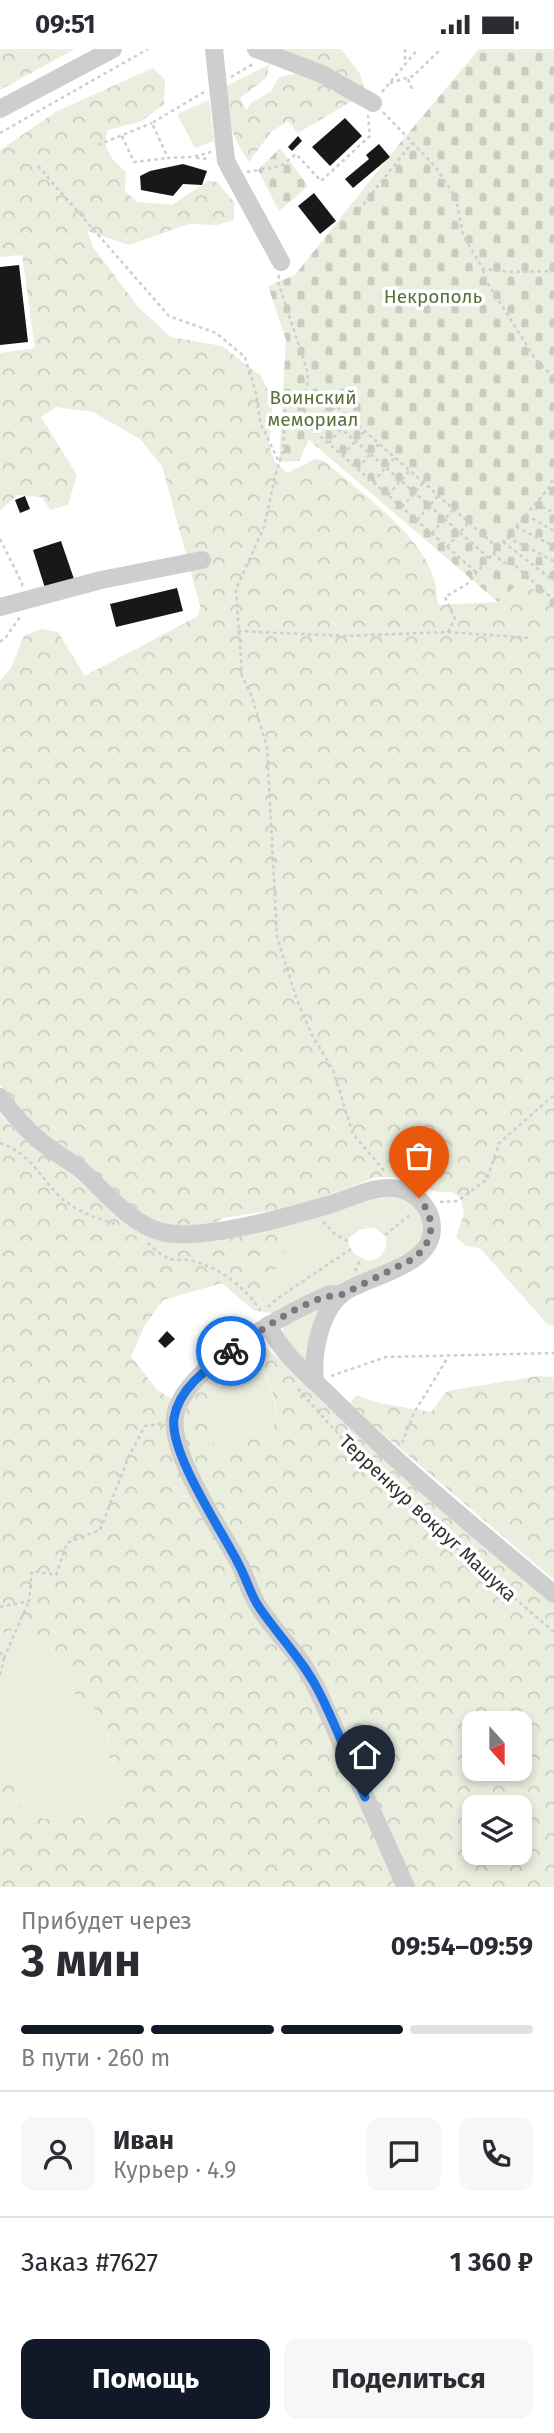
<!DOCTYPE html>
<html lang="ru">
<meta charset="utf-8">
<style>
:root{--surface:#fff;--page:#f7f7f7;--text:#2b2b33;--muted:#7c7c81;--line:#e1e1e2;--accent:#111827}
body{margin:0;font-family:"Fira Sans",sans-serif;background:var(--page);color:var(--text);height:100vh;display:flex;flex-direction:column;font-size:26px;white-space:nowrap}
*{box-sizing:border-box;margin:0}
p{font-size:23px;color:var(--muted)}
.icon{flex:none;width:38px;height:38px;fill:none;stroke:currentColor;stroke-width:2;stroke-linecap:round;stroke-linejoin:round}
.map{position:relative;height:1838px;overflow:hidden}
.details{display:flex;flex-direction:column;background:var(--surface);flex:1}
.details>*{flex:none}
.needle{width:46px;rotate:159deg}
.controls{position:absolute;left:462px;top:1662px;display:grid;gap:14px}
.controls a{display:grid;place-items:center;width:70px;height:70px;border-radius:14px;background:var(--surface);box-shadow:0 4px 10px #0003;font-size:35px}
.pin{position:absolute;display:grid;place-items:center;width:60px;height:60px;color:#fff;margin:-72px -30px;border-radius:50% 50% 50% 0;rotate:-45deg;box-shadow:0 0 7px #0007}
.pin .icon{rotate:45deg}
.courier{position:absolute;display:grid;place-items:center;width:70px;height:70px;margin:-35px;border:5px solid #1a73e8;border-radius:50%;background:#fff;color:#222;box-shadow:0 2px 9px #0007}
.summary em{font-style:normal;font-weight:700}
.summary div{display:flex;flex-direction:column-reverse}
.summary{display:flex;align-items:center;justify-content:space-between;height:119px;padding:0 21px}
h1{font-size:46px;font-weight:700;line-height:52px}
.bar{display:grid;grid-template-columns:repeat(4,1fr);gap:10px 7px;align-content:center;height:84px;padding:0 21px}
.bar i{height:9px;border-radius:5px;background:var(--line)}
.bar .selected{background:var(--accent)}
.bar p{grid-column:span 4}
.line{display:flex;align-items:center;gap:18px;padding:0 21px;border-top:2px solid var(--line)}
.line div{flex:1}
.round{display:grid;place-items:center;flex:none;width:74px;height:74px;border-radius:14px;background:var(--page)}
.action{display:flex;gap:14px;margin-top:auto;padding:14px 21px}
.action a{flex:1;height:80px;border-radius:14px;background:var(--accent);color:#fff;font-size:28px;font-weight:700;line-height:80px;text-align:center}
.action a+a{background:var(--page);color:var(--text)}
.status{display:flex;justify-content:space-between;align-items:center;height:49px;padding:0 35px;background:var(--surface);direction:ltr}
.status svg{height:19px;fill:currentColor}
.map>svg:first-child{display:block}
</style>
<div class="status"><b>09:51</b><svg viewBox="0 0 49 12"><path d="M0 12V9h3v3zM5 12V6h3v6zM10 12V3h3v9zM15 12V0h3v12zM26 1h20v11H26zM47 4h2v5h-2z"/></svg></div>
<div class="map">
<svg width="554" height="1838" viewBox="0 0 554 1838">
<defs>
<pattern id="forest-crowns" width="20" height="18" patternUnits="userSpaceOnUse" patternTransform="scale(1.75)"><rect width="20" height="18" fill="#e9eedf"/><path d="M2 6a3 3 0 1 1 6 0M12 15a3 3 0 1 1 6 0" fill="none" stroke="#c8cdc0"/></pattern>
<pattern id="cemetery-stones" width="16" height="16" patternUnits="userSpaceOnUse" patternTransform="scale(1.75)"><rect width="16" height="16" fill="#e9eedf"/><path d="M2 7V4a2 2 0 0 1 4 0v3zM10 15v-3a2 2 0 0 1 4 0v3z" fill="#c8cdc0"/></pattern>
</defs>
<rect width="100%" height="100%" fill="#fff"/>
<g fill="#e9eedf" fill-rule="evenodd">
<path d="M209,51L214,92L195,99L177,65Z"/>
<path d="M395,1147C431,1159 432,1183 406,1207L277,1265L253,1261L283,1206L305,1180L286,1174L375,1150ZM374,1178L386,1188C388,1200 382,1210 369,1212C359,1209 348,1202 348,1190L359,1181Z"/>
<path d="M320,1258L308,1312L305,1314L282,1285C284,1270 307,1264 320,1258Z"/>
<path d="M247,1318L264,1324C272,1342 279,1358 273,1379L255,1385L241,1384L227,1408L216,1405L211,1383L212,1363L226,1349L230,1325Z"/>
<path d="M16,1580L48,1594L80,1654L95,1660L107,1673L108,1707L128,1734L122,1760C100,1763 55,1777 36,1767C29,1764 23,1759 17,1755L9,1719L0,1711V1585Z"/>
</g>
<g fill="url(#forest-crowns)" fill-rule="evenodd">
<path d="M0,0H75L0,41Z"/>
<path d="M262,0H341L360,25L365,40Z"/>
<path d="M270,15L266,29L240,49L246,61L251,54L271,42L279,28L300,24L334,37L352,52L298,84L288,72L272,82L249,113C233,90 225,67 223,39Z"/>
<path d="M153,19L165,31L164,55L142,72L108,81C101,102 112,110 126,123L125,142L137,153L172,156L208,132L217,133L234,153V171L217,176L189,175L129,196L87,182L93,198L139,259L171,288L222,297L261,327L273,352L269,396L275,413L287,424L315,410L324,412C358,441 416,482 432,524C436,534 437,546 438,556L498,553L524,529L554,563V1277L547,1275L480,1199L466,1197L456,1188L464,1164L461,1150L453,1143H438L415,1133L393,1128H376L301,1157L223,1169C207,1179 184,1181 166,1177C144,1171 126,1152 109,1138C71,1108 25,1077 0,1035V632L11,619L24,587L41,580L58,583L85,627L198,567L200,557L162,417L140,390L93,363L56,358L41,368L77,426L68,456L50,461L42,448L18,446L0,461V304L35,299L22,206L0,208V101L57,62Z"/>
<path d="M0,1065C19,1087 43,1101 65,1120C91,1141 128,1180 158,1191C187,1201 244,1184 274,1178L286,1174L305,1180L283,1206L253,1261L222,1234L163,1251L145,1276L131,1307L157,1341L172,1350C194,1337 244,1299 266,1299L307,1333L554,1551V1838H0V1711L9,1719L17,1755C23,1759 29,1764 36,1767C56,1777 100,1763 122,1760L128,1734L108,1707L107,1673L95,1660L80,1654L48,1594L16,1580L0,1585ZM247,1318L264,1323C272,1342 280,1358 273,1379L255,1385L241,1384L227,1408L216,1405L211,1383L212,1363L226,1349L230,1325ZM474,1675H520V1720H474ZM474,1759H520V1804H474Z"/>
<path d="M538,1327L554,1328V1531L362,1367L350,1354L356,1346L379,1354L431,1363L447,1342Z"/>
</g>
<g fill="url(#cemetery-stones)">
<path d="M479,0H554V563L524,529L498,553L309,391L299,412L279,413L286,291L268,237L295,226L400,94Z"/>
<path d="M280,99L308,137L279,162L258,121Z"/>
</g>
<g fill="#181818">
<path d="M345,69L362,87L330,117L312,98Z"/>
<path d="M298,87L302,92L292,102L288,98Z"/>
<path d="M379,95L390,108L353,139L345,130L369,110L366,106Z"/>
<path d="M183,115L207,122L202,136L183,135L173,147L141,141L140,127L150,122Z"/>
<path d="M314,144L336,172L320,185L298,157Z"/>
<path d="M19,216L28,293L0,296V218Z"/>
<path d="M25,447L30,460L20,464L15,451Z"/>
<path d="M61,492L74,530L45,539L33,501Z"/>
<path d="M177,539L183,562L116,578L110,555Z"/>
<path d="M216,1275L231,1291L217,1305L202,1289Z"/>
<path d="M167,1282L175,1290L165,1299L158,1292Z"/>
</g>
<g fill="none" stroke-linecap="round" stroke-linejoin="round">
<g stroke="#cecece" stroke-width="2.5" stroke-dasharray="3.5 3.5" stroke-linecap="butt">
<path d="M405,0V15"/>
<path d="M231,28L253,15"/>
<path d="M408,30L412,40"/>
<path d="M390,34L413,27L441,0"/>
<path d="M204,43L152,74L168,109L193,108L211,103"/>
<path d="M382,43L418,0"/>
<path d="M383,63L434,116L456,149L463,186L483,220L511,223L554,222"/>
<path d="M0,84L148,0"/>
<path d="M122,87L134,113L168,109"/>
<path d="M98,96L152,74"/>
<path d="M196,109L210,110"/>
<path d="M38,117L169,267L216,284L245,308L256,344L260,373L279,413"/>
<path d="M247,123L281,117L296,105L321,132L370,87L368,66"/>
<path d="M359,161L412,94"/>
<path d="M483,221L487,233L534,308L554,329"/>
<path d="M279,226L278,233L308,324L306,346L289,343L286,345L283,402L276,424L264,478L236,540L242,627L252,648L267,698L277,888L297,951L312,986L333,1021L353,1085L386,1124"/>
<path d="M306,346L304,373L476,523"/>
<path d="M328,366L336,357L498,499"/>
<path d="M314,381L327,367L489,509"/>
<path d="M329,394L350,370"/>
<path d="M343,406L364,383"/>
<path d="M358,419L379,395"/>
<path d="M373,433L394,409"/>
<path d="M388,446L409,422"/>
<path d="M536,454L554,464"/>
<path d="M402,458L423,434"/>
<path d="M526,466L554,482"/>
<path d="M417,471L438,447"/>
<path d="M516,478L554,497"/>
<path d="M432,484L453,461"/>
<path d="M507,488L554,512"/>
<path d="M0,490L22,534V538"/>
<path d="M503,493L554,532"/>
<path d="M447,498L468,474"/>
<path d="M493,504L504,514L511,513L554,551"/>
<path d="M238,582L345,587L448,583L531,589"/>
<path d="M448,583L455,569L445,548L467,535L548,440L554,429"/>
<path d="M0,593L6,588L20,568"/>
<path d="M0,1094C30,1105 37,1123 57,1145C73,1161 95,1169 116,1175"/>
<path d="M440,1153L458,1152L487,1130L499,1094L554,1046"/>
<path d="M323,1173L336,1186L348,1192"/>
<path d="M385,1186L412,1164"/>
<path d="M148,1194C156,1202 165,1210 176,1211C178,1211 185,1210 187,1211C215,1215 247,1238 261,1263"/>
<path d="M355,1222L361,1209"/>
<path d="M268,1258L278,1249L351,1200"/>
<path d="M331,1327L386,1308L554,1304"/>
<path d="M298,1340L364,1414L440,1485L554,1583"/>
<path d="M402,1394L414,1364L448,1308"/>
<path d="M0,1558L29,1552L32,1522L56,1526L67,1494L100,1481L129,1407L145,1377L162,1375"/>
<path d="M0,1603L4,1610L0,1626"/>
<path d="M4,1609L29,1552"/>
</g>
<g stroke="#cecece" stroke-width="18">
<path d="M214,0L226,112L281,213"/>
<path d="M256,0L322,25L373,54"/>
<path d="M0,60L113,0"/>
<path d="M0,558L101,531L202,511"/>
<path d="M0,1048C11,1063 25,1079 39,1091C53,1103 69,1111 82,1122C106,1143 130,1175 162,1183C198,1193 291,1167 328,1156C348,1150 368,1139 389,1139C411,1138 431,1156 432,1178C433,1218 369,1226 343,1244C320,1262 312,1305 315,1332"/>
<path d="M341,1246L330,1245C287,1264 190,1315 176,1362C165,1401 221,1480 240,1516C246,1529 250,1543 257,1555C270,1577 288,1594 302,1614C308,1623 313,1633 318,1642L406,1838"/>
<path d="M268,1276C283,1307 311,1328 335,1352C404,1421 479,1482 554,1545"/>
</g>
</g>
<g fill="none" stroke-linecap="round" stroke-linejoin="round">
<path stroke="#797979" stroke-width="7" stroke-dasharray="0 12.6" d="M231,1302C257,1284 310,1245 341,1246L413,1210C434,1193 437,1171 419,1149"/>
<path stroke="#1a73e8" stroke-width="9" d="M231,1302C208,1319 179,1339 174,1369C169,1404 222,1482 238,1514C246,1528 250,1545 259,1558C278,1586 302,1610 318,1641C336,1675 349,1713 365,1748"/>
</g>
<g text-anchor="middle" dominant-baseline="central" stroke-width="7" stroke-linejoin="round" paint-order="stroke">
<g font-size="19" fill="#59703b" stroke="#fff">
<text x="433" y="247">Некрополь</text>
<text x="313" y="348">Воинский<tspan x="313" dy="22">мемориал</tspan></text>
</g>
<g font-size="19" fill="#313131" stroke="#fff">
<text transform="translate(428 1469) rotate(43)">Терренкур вокруг Машука</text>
</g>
</g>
</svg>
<div class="controls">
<a><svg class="needle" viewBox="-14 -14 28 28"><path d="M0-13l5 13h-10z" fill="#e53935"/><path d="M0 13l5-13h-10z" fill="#7c7c81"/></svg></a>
<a><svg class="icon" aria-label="layers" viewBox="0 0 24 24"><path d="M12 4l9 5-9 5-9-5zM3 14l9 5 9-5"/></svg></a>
</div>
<div class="pin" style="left:419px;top:1149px;background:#ea580c"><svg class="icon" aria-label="bag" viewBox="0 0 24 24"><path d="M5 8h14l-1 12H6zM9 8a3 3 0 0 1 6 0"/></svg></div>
<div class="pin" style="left:365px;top:1748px;background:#1f2937"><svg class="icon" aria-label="home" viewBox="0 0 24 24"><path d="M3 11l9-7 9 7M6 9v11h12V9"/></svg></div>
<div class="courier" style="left:231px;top:1302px"><svg class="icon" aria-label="bike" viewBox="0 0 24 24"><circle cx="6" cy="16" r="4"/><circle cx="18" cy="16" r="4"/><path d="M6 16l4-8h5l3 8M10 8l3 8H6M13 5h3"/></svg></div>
</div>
<section class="details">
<div class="summary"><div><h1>3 мин</h1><p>Прибудет через</p></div><em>09:54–09:59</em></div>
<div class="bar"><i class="selected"></i><i class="selected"></i><i class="selected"></i><i></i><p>В пути · 260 m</p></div>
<div class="line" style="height:126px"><a class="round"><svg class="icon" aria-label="person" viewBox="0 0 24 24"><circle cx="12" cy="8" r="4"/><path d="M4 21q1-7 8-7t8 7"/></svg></a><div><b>Иван</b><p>Курьер · 4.9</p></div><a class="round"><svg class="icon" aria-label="chat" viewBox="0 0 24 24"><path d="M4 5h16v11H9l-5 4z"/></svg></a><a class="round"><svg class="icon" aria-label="phone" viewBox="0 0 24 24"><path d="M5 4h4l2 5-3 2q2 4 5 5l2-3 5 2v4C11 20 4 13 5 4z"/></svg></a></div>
<div class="line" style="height:91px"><div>Заказ #7627</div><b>1 360 ₽</b></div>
<div class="action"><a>Помощь</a><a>Поделиться</a></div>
</section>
